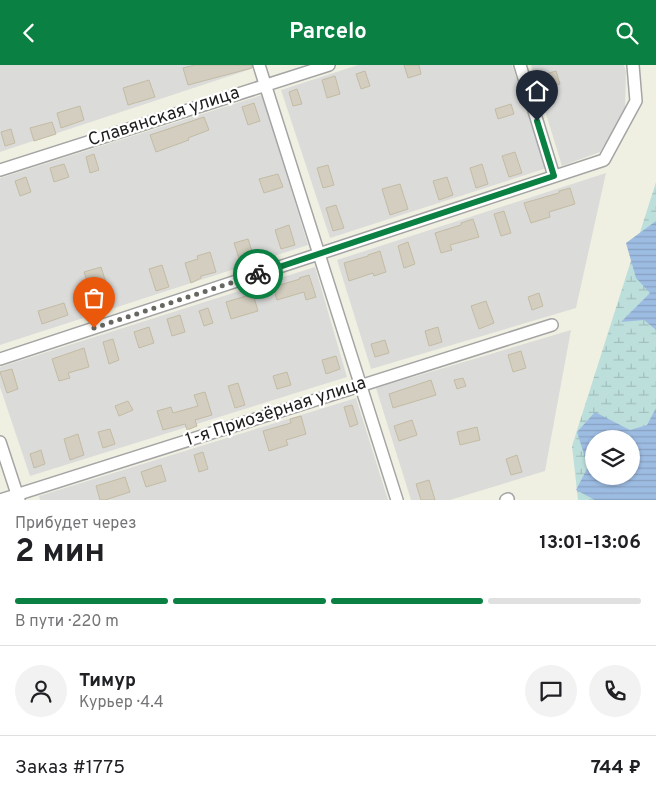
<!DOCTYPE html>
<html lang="ru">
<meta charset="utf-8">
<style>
:root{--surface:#fff;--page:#f2f2f2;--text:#202124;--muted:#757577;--line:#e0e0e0;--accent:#0b8043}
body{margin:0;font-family:Overpass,sans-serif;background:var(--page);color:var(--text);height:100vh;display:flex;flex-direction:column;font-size:19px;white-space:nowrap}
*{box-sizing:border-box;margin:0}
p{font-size:16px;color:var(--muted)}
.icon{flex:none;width:28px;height:28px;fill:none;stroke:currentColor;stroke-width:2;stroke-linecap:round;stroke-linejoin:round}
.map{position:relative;height:435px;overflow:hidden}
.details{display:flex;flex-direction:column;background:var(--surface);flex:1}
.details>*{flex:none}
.fabs{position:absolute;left:585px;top:365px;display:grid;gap:10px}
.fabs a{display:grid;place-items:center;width:55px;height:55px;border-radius:50%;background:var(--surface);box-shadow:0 1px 4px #0004;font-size:25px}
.pin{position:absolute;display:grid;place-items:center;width:42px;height:42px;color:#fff;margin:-51px -21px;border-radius:50% 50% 50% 0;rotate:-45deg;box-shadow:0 0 5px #0007}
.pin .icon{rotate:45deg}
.courier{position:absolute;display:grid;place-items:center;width:50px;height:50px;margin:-25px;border:4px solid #0b8043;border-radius:50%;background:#fff;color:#222;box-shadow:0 1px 6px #0007}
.head em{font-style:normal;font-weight:700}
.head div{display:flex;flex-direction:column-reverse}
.head{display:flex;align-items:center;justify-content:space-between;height:85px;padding:0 15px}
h1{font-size:32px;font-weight:700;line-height:38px}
.bar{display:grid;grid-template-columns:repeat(4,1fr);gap:8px 5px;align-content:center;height:60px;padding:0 15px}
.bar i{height:6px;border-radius:4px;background:var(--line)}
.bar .selected{background:var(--accent)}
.bar p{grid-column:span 4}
.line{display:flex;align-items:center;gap:12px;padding:0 15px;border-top:1px solid var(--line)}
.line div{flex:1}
.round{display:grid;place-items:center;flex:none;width:52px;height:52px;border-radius:26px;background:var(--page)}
header{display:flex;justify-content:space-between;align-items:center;height:65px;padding:0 15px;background:var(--accent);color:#fff;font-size:22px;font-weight:700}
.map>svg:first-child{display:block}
</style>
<header><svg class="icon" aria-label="back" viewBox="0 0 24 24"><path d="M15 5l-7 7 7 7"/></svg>Parcelo<svg class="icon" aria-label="search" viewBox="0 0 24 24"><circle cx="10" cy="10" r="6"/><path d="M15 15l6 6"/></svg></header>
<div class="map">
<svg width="656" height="435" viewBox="0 0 656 435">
<defs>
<pattern id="wetland-marsh" width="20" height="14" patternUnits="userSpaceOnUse" patternTransform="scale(1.25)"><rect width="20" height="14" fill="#bddfdb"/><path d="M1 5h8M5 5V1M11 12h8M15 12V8" fill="none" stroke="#a2bfbc"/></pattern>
<pattern id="water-rules" width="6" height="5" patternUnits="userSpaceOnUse" patternTransform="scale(1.25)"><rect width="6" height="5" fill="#9dbce2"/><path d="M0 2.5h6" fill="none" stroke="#87a1c1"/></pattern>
</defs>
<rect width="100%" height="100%" fill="#f0f0e2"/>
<g fill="#dbdbda">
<path d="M0,0H250L251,4L0,87Z"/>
<path d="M358,0H512L547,103L330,173L281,25Z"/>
<path d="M531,0H624L626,7L625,45L600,87L562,101Z"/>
<path d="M262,30L308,180L0,280V113Z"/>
<path d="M606,108L576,243L371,304L337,195Z"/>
<path d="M315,202L347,312L30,411L0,322V302Z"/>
<path d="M571,265L545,406L450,435H411L376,323Z"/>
<path d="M356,333L388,435H40L39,431Z"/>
</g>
<path fill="url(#wetland-marsh)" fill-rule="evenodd" d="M656,117V435H578L572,381ZM594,374H631V411H594Z"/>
<g fill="url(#water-rules)" fill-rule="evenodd">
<path d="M656,156V265L644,255L621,257L650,228L636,213L626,178Z"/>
<path d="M656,343V435H595L576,425L588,402L577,367L595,347L630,365L647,360ZM594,374H631V411H594Z"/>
</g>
<g fill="#d3cebf" stroke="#c3bba3">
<path d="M195,0H252V3L188,20L183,3Z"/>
<path d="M404,0H419L421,9L408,13Z"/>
<path d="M365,6L370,21L361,24L356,9Z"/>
<path d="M556,6L560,19L543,24L539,11Z"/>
<path d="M335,11L340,29L327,33L322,15Z"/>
<path d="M149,15L155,32L128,40L123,23Z"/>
<path d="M297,24L302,39L293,41L289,27Z"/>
<path d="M254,38L260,56L248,60L242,42Z"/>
<path d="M511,39L514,49L498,54L495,44Z"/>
<path d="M80,41L84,55L61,63L57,48Z"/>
<path d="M204,52L209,65L188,73L189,75L156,87L150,70Z"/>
<path d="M52,57L56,69L34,76L30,63Z"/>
<path d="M11,64L15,78L5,81L1,67Z"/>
<path d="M515,87L522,108L509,112L502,91Z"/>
<path d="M94,89L99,105L90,108L86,92Z"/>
<path d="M64,99L69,112L54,117L50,103Z"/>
<path d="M482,99L488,119L476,123L470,103Z"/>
<path d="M328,100L334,120L323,123L317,103Z"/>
<path d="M278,109L283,122L264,128L259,114Z"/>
<path d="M26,112L31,127L20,131L15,116Z"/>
<path d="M447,112L453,130L439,135L433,116Z"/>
<path d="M400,119L408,144L390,150L382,124Z"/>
<path d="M570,123L575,139L549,147L550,152L531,158L524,138L559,128V126Z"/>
<path d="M336,140L344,163L333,166L326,143Z"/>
<path d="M504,146L511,168L501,171L494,149Z"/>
<path d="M473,154L479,172L450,180L452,185L441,188L435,168L461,160V158Z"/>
<path d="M289,160L295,180L281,184L275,165Z"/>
<path d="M248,174L254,192L240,196L234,178Z"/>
<path d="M408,177L415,199L404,203L398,181Z"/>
<path d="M380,186L386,207L374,211L373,208L349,216L344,198L368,191V190Z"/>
<path d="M210,187L216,207L201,211V213L191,218L185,198L198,194L197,191Z"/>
<path d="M162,200L169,222L156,226L149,204Z"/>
<path d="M101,202L107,221L100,223L106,242L97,244L84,207Z"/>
<path d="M309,210L316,232L306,235L304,227L277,235L273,222L300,214L299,213Z"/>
<path d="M539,228L543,241L532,245L528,232Z"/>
<path d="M253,229L258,246L231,254L226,237Z"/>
<path d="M486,236L494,258L479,264L471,241Z"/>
<path d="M64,238L68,250L42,259L38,246Z"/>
<path d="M208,243L213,258L204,261L199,246Z"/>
<path d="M180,250L185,267L172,271L167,254Z"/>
<path d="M149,262L154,278L139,283L134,267Z"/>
<path d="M438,262L442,277L429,281L425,266Z"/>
<path d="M113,274L119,295L109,299L103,277Z"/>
<path d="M385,275L389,288L375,292L371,279Z"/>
<path d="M84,283L89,302L68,308L70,313L59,316L52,294Z"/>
<path d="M521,286L526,303L513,307L508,290Z"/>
<path d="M336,291L340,304L326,309L322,295Z"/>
<path d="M12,304L18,324L7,328L0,307Z"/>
<path d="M287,307L291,320L277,324L273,311Z"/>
<path d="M463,313L466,321L457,324L454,315Z"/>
<path d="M431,315L436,330L393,343L389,329Z"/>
<path d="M238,318L245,340L235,343L228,321Z"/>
<path d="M205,327L212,350L195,355L197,361L187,365L185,359L163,365L157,346L171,342L173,348L198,341L194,330Z"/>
<path d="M128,336L133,345L119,351L115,341Z"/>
<path d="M352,340L358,359L350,362L344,342Z"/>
<path d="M301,351L306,369L286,375L288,380L269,386L263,366L291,358L290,354Z"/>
<path d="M412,355L417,370L399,376L394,361Z"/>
<path d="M477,362L480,375L460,380L457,367Z"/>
<path d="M110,364L115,379L103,383L98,367Z"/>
<path d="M78,369L84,390L70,395L64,374Z"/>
<path d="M41,385L45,399L34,403L30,389Z"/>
<path d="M203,387L208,404L199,407L194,390Z"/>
<path d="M517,390L522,407L511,410L506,394Z"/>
<path d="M161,400L166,416L146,422L141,407Z"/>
<path d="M125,412L130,427L105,435H100L96,421Z"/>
<path d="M429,415L435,435H421L416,419Z"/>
</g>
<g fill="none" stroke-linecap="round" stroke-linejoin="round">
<defs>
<g id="minor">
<path d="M259,0L397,435"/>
<path d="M520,0L554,111"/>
<path d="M0,105L329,0"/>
<path d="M0,294L604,95L636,36L633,0"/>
<path d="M0,377L19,435"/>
<path d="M0,435L552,260"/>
<path d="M506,435L508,434"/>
</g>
</defs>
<use href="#minor" stroke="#a4a4a4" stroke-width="14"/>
<use href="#minor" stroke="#fff" stroke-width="11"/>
</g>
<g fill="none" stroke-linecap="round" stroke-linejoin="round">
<path stroke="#676762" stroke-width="5" stroke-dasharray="0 9" d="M94,263L258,209"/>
<path stroke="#0b8043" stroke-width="6" d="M258,209L554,111L537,56"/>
</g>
<g text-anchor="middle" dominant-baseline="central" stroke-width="4.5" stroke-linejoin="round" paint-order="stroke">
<g font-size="18" fill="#1d1d1d" stroke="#fff">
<text transform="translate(164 52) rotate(-18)">Славянская улица</text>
<text transform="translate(276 347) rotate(-18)">1-я Приозёрная улица</text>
</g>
</g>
</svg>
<div class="fabs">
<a><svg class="icon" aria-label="layers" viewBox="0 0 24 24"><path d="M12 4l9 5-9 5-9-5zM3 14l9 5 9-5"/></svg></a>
</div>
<div class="pin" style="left:94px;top:263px;background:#ea580c"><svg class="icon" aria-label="bag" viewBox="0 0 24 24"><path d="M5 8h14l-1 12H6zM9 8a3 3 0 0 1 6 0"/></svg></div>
<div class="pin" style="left:537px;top:56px;background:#1f2937"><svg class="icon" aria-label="home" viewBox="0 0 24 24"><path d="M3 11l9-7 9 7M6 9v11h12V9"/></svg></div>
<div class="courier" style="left:258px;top:209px"><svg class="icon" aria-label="bike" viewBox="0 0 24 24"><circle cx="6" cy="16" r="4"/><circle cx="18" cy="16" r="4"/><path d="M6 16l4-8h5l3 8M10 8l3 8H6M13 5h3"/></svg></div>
</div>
<section class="details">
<div class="head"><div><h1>2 мин</h1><p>Прибудет через</p></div><em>13:01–13:06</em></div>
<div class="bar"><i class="selected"></i><i class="selected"></i><i class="selected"></i><i></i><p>В пути · 220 m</p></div>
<div class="line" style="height:90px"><a class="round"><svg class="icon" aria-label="person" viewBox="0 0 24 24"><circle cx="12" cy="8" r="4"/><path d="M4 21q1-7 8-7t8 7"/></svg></a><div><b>Тимур</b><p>Курьер · 4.4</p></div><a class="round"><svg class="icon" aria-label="chat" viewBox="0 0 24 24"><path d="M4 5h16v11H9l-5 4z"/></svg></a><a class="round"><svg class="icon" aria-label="phone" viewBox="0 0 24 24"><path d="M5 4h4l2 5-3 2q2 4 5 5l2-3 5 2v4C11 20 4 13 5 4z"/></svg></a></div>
<div class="line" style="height:65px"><div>Заказ #1775</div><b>744 ₽</b></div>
</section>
